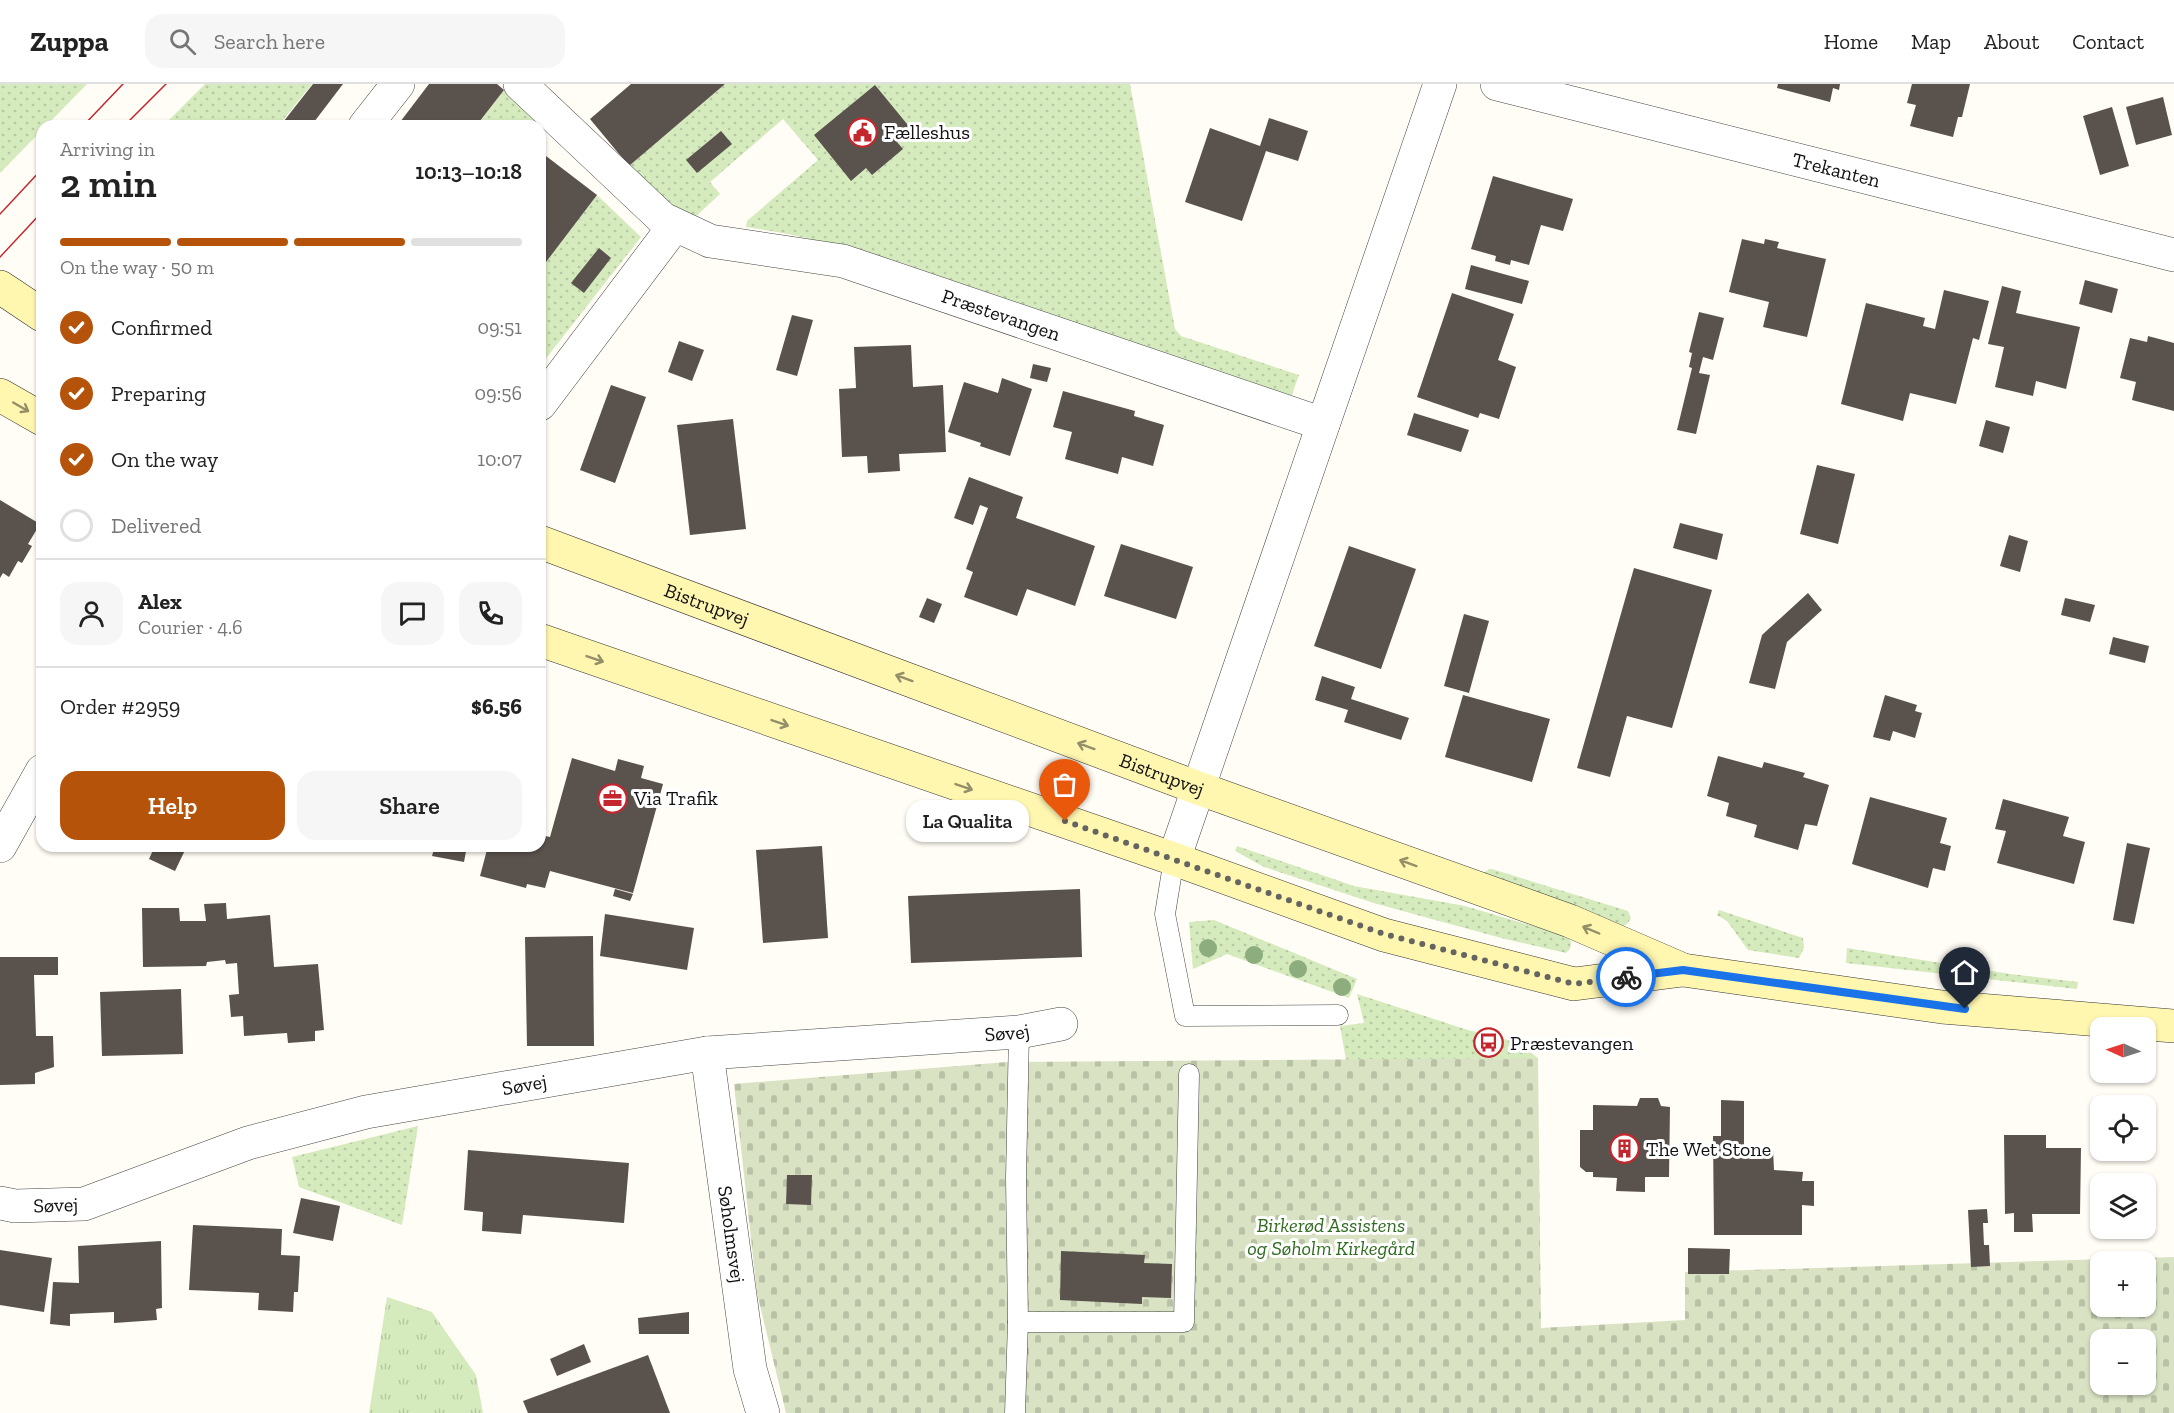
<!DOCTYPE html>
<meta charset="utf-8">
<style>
:root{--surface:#fff;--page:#f6f6f6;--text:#222;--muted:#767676;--line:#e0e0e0;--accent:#b45309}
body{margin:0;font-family:"Zilla Slab",serif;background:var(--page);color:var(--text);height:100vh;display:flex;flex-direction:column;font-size:22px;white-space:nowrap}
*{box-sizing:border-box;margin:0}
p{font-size:20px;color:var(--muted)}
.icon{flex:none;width:33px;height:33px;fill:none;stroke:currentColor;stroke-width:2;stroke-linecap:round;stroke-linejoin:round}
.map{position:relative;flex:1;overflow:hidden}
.panel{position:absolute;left:36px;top:36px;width:510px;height:732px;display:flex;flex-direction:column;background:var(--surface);border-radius:18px;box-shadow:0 2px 4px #0004}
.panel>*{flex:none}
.needle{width:39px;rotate:273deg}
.fabs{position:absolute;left:2090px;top:933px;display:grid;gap:12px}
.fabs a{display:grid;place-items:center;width:66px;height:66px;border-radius:12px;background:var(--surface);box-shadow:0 2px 4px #0004;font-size:30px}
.pin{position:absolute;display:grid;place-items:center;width:51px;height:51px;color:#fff;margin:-62px -26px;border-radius:50% 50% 50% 0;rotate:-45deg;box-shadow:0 0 6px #0007}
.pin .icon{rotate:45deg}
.courier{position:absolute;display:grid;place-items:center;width:60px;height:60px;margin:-30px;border:4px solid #1a73e8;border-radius:50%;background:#fff;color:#222;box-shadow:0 2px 8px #0007}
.bubble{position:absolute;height:42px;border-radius:18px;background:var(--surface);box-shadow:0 2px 4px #0004;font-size:20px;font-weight:600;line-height:42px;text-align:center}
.overview em{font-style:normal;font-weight:600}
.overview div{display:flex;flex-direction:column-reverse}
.overview{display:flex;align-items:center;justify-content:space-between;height:102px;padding:0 24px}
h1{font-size:39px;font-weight:600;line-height:45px}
.bar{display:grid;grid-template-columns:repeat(4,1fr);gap:9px 6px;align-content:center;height:72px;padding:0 24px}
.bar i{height:8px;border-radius:4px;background:var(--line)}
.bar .current{background:var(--accent)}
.bar p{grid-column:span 4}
.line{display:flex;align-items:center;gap:15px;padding:0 24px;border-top:2px solid var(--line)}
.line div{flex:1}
.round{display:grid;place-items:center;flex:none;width:63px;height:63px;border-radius:18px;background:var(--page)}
ol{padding:0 24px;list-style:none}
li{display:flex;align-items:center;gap:18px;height:66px}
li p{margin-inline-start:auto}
li .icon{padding:6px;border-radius:50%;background:var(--accent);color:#fff;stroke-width:4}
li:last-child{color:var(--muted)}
li i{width:33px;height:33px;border:3px solid var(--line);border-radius:50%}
.primary-button{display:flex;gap:12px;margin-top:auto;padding:12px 24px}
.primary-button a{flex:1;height:69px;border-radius:18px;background:var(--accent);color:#fff;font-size:24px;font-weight:600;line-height:69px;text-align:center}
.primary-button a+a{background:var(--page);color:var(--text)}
header{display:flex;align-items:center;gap:36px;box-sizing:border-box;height:84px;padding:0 30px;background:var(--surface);border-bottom:2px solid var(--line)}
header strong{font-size:28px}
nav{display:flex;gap:33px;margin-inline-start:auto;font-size:21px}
.search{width:420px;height:54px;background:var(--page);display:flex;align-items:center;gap:15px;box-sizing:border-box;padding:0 21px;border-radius:18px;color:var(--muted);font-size:22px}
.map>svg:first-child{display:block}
</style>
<header>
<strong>Zuppa</strong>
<div class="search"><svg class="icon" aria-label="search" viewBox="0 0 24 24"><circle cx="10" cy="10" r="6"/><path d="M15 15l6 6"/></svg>Search here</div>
<nav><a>Home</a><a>Map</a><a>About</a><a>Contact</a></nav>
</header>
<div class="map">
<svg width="2174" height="1329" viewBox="0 0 2174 1329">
<defs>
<pattern id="grass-dots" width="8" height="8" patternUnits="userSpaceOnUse" patternTransform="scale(1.5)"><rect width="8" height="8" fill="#d5ebbd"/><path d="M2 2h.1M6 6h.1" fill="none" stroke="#b6c8a1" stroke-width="1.8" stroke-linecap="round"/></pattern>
<pattern id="cemetery-stones" width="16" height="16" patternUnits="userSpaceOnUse" patternTransform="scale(1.5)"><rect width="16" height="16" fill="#d9e3c4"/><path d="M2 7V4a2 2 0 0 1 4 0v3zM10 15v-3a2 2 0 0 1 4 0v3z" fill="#b9c2a7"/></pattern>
<pattern id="park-tufts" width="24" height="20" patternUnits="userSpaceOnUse" patternTransform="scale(1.5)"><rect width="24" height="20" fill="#d5ebbd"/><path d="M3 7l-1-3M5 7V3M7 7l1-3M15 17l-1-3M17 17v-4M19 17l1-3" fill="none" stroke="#b6c8a1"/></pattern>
</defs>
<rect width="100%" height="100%" fill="#fffdf5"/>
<g fill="url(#grass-dots)">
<path d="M0,0H87L46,42H42V46L0,89Z"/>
<path d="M205,0H312L278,42H163Z"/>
<path d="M725,0H1130L1175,245L1181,252L1299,291L1291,313L896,177C846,163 797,150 746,143L747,137L818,76L783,35L710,98L720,110L692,136L686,135L629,82Z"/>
<path d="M504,6L543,39L540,42H476Z"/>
<path d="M597,111L641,153L540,282V186Z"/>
<path d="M1237,762L1354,802L1465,822L1567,852L1571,858L1570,865L1566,869L1505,855L1377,820L1264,783L1235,767Z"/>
<path d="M1489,785H1492L1628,827L1631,834L1627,840L1621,843L1481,795L1484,789Z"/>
<path d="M1719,826L1803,854L1804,864L1799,874L1748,866L1727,837L1717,831Z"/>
<path d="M1214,836L1357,895L1349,914L1227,870L1193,885L1189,838Z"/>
<path d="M1847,864L2010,890L2078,898L2077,905L1846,879Z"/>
<path d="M1357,910L1468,946L1516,958L1538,974L1346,976L1340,942L1364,939Z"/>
<path d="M418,1042L402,1141L299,1103L292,1073Z"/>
</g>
<path fill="url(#cemetery-stones)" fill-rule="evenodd" d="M1538,974L1541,1244L1685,1236V1188L2174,1173V1329H786L757,1209L734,1000L1007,978ZM2100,1178H2145V1222H2100ZM2100,1256H2145V1300H2100Z"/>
<path fill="url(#park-tufts)" d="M387,1213L432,1228L476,1291L483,1329H369Z"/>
<g fill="#5a524d">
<path d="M313,0H343L311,42H280Z"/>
<path d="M429,0H497L504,6L476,42H397Z"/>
<path d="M631,0H725L629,82L590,35Z"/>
<path d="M1778,0H1840L1839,6L1833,4L1830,18L1777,4Z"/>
<path d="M1912,0H1970L1962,33H1958L1953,53L1910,42L1916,21L1907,19Z"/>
<path d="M875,1L912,46L897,58L903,65L872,91L866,84L851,97L814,51Z"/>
<path d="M2163,13L2172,51L2136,61L2126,23Z"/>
<path d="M2112,23L2129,82L2100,91L2083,32Z"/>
<path d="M1269,34L1308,47L1298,77L1266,67L1242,137L1185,118L1210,44L1260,62Z"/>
<path d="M721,47L732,60L697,89L686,76Z"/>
<path d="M546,72L597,111L540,186V79Z"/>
<path d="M1493,92L1573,115L1563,147L1541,141L1529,181L1511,176L1510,181L1495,177L1496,172L1471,165Z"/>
<path d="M1742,155L1764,160L1765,155L1779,158L1777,164L1826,175L1807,253L1763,243L1769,218L1729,208Z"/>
<path d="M599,164L611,174L584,209L571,199Z"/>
<path d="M1471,181L1529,197L1522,220L1465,205Z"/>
<path d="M2085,196L2118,205L2112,229L2079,220Z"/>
<path d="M2002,202L2021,207L2016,229L2080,243L2066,305L2036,297L2033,312L1995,303L2004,263L1988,260Z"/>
<path d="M1944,206L1989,217L1979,256L1973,254L1956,320L1910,309L1903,337L1841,320L1866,219L1925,234L1923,242L1935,245Z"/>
<path d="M1452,209L1514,230L1498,276L1516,283L1499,335L1480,329L1478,334L1417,313Z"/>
<path d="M1699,228L1724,234L1713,276L1703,273L1699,289L1710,291L1696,350L1677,346L1692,284L1689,283L1692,269L1689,268Z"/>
<path d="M792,231L813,236L797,292L776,286Z"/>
<path d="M2148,252L2174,259V327L2132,316L2136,298L2120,294L2130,254L2147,258Z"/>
<path d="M679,257L704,266L692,297L668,288Z"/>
<path d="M911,261L913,303L943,301L946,368L899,370L900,387L868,389L867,372L842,373L839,305L856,304L854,263Z"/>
<path d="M1033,280L1051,284L1047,298L1030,294Z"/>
<path d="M1002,294L1032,305L1010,372L980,362L981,359L948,348L964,298L998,309Z"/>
<path d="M611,301L646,313L615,399L580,386Z"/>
<path d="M1063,307L1135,327L1134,332L1164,341L1153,382L1122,373L1118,390L1065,375L1072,348L1053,343Z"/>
<path d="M1414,329L1469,346L1461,368L1407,351Z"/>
<path d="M733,335L746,445L690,451L677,341Z"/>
<path d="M1986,336L2010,343L2003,369L1979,362Z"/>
<path d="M1817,381L1855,390L1838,460L1800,450Z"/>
<path d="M969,393L1023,413L1016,434L1095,462L1075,522L1027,505L1017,532L964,513L973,488L966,485L988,424L980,421L973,441L954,434Z"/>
<path d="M0,416L40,440L28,460L32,462L22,479L18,477L9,493L3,489L0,494Z"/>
<path d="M1680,439L1723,450L1717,476L1673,464Z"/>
<path d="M2009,451L2028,457L2020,488L2000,482Z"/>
<path d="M1121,460L1193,483L1176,535L1104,512Z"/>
<path d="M1349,462L1416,485L1381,585L1314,562Z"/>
<path d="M1634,484L1712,506L1672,644L1627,632L1610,693L1577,684Z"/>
<path d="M1808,509L1822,526L1787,558L1775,605L1749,599L1762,551Z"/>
<path d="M927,514L942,520L934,539L919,533Z"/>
<path d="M2065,514L2095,521L2090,538L2061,531Z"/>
<path d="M1464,530L1489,537L1469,609L1444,602Z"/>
<path d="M2113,553L2149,562L2145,579L2109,570Z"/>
<path d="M1322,592L1355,603L1351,615L1409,634L1401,656L1344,638L1348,626L1315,616Z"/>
<path d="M1463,611L1550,635L1532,698L1445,673Z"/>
<path d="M1885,611L1917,621L1915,627L1922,629L1915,654L1893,647L1890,657L1873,653Z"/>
<path d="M1718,672L1762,684L1764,678L1805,689L1803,693L1829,701L1817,742L1805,740L1798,766L1754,753L1757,741L1726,732L1729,719L1707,712Z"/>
<path d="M572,674L615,687L618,675L644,682L641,694L663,700L633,809L550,787L545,804L527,800L526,804L480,792L488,762H540V751L550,753Z"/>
<path d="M1870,713L1947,734L1940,759L1951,762L1945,787L1933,784L1928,804L1852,780Z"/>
<path d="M2003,715L2069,733L2063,752L2085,758L2074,800L1997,779L2006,747L1995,745Z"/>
<path d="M2127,759L2150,764L2134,840L2113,836Z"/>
<path d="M155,762H187L175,787L149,775Z"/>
<path d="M435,762H467L464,778L432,772Z"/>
<path d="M822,762L828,854L763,859L756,766Z"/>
<path d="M615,805L633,810L630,817L613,812Z"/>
<path d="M1080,805L1082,873L911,879L908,812Z"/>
<path d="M226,819L227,835L270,831L274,883L318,880L324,946L315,947V957L288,959L287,949L244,952L243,932L231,933L229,911L239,910L237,879L226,880L225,876L207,878L206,882L143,883L142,824H179L180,837H206L204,820Z"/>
<path d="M605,830L694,844L687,886L600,872Z"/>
<path d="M593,852L594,962H527L525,853Z"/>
<path d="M0,873H58V891H34L36,952H53L54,983L35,989V1000L0,1001Z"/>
<path d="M181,905L183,970L102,972L100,908Z"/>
<path d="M1640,1014H1658L1661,1022L1670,1023L1669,1093H1645V1108L1616,1107L1617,1094L1593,1093V1088H1586L1580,1083V1046H1593V1021L1637,1022Z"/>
<path d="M1721,1016L1744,1017V1065H1773L1774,1086L1803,1088L1802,1097H1814V1122L1802,1121V1151H1714L1713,1052H1721Z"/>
<path d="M2004,1051H2046V1064H2081L2080,1130H2032L2033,1148H2014V1129L2005,1130Z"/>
<path d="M468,1066L629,1079L624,1139L523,1131L521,1150L482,1147L483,1128L464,1126Z"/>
<path d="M787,1091H812L811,1121L786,1120Z"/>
<path d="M301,1114L340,1122L333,1157L293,1149Z"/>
<path d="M1987,1125L1988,1139H1983L1984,1161H1989L1990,1182L1971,1183L1968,1126Z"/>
<path d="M193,1141L282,1145L281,1171L300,1172L298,1208H294L293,1228L258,1226L259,1209L189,1206Z"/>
<path d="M161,1157L162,1224L156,1225L157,1236L114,1239V1228L70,1230V1242L50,1240L53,1198L79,1199L78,1162Z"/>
<path d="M1688,1164L1730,1165L1729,1190H1688Z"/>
<path d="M0,1166L52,1174L44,1228L0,1221Z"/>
<path d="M1061,1167L1145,1171L1144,1179L1172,1180L1171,1214L1142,1213V1220L1060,1216Z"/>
<path d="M689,1228V1250H639L638,1234Z"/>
<path d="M584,1260L591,1278L557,1292L550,1275Z"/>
<path d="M648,1271L670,1329H528L523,1317Z"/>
</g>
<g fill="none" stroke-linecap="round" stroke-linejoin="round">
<defs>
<g id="lane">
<path d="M1174,775L1165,830L1185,932L1338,931"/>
<path d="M1018,1238H1184L1189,990"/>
<path d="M1015,1329L1018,1238L1016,1094L1019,948"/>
</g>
<g id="street">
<path id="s1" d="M520,0L663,135L710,157L843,177L1323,340"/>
<path id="s2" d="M1497,0L2174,171"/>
<path d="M365,42L398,0"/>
<path d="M540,320L675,141"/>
<path d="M0,762L42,687"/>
<path d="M1174,775L1440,0"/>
<path id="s3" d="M707,969L750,1285L763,1329"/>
<path id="s4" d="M0,1119L15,1122L84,1120L248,1059L366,1028L707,969L1019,948L1061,940"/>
</g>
<g id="secondary">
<path d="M0,203L42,231"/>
<path d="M0,311L42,335"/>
<path id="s5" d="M540,458L1198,704L1570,837L1681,885"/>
<path d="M540,556L1174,775L1384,851L1574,900L1683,886L1942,923L2174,942"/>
</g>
</defs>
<use href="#lane" stroke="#444" stroke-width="21"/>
<use href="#street" stroke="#444" stroke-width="34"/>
<use href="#secondary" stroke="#333" stroke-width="34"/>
<use href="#lane" stroke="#fff" stroke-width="20"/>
<use href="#street" stroke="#fff" stroke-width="33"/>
<use href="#secondary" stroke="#fff6b0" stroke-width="33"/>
<g stroke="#c4262e" stroke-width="1.5">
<path d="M83,42L123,0"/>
<path d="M124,42L166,0"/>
<path d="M0,130L42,85"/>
<path d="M0,173L42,128"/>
</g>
</g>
<g fill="#8dad7f">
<circle cx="1208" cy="864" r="9"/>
<circle cx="1254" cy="871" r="9"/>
<circle cx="1298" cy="885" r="9"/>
<circle cx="1342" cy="903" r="9"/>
</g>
<defs><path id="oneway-shaft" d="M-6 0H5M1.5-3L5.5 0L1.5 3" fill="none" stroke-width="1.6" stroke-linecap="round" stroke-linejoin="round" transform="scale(1.5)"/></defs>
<g stroke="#948f68">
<use href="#oneway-shaft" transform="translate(21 323) rotate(30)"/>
<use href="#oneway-shaft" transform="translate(595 575) rotate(19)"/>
<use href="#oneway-shaft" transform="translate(904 594) rotate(-160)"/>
<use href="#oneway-shaft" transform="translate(780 639) rotate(19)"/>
<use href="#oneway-shaft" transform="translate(1086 662) rotate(-160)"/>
<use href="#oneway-shaft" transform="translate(964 703) rotate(19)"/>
<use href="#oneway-shaft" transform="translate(1408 779) rotate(-160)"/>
<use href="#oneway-shaft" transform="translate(1591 846) rotate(-157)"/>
</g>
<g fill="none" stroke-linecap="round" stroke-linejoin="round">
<path stroke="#646461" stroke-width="6" stroke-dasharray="0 10.8" d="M1065,737L1384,850L1574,900L1626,893"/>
<path stroke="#1a73e8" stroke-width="8" d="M1626,893L1683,886L1965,925"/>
</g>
<defs>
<symbol id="civic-ring" viewBox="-11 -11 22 22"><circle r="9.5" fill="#fff" stroke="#c4262e" stroke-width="1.5"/><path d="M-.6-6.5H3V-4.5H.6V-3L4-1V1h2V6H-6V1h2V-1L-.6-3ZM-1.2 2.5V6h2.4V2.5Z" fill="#c4262e"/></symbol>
<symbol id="office-ring" viewBox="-11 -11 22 22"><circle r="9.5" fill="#fff" stroke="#c4262e" stroke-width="1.5"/><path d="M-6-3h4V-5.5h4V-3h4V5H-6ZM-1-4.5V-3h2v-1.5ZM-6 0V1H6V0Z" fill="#c4262e"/></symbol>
<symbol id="bus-ring" viewBox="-11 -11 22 22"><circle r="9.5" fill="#fff" stroke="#c4262e" stroke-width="1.5"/><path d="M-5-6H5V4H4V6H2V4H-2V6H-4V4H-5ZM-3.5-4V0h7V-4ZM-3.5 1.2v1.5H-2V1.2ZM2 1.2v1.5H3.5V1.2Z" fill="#c4262e"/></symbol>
<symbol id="building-ring" viewBox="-11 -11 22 22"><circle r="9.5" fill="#fff" stroke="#c4262e" stroke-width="1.5"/><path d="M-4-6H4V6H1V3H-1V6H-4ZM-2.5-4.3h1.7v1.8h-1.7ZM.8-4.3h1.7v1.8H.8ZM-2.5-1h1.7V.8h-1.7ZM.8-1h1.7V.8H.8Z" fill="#c4262e"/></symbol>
</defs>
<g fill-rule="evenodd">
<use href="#civic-ring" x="846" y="32" width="33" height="33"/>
<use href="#office-ring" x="596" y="698" width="33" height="33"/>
<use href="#bus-ring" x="1472" y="942" width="33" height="33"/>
<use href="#building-ring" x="1608" y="1048" width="33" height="33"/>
</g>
<g text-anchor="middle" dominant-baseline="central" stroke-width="6" stroke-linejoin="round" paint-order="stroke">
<g font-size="20" fill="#111" stroke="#fff" text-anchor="start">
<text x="884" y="48">Fælleshus</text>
<text x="634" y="714">Via Trafik</text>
<text x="1510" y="959">Præstevangen</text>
<text x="1646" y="1065">The Wet Stone</text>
</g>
<g font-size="20" fill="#111" stroke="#fff">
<text stroke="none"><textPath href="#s2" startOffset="350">Trekanten</textPath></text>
<text stroke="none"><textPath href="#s1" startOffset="550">Præstevangen</textPath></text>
<text stroke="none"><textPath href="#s5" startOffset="178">Bistrupvej</textPath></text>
<text stroke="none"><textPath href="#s5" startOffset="664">Bistrupvej</textPath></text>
<text stroke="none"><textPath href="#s4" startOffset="1028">Søvej</textPath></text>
<text stroke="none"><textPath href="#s4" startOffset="542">Søvej</textPath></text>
<text stroke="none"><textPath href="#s4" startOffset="56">Søvej</textPath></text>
<text stroke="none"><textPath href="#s3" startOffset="183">Søholmsvej</textPath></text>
</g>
<g font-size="20" font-style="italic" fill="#2f6b1f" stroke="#fff">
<text x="1331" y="1141">Birkerød Assistens<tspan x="1331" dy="23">og Søholm Kirkegård</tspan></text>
</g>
</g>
</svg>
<div class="fabs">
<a><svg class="needle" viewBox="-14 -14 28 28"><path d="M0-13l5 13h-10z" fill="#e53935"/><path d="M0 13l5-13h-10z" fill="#767676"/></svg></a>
<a><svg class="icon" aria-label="locate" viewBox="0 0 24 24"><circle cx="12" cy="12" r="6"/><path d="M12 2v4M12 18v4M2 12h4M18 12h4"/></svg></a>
<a><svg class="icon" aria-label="layers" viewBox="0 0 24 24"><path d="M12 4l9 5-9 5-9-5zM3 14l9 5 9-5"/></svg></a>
<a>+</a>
<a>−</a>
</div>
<div class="pin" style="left:1065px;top:737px;background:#ea580c"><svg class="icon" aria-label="bag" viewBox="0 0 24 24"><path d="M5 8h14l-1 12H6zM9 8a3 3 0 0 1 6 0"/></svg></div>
<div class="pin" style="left:1965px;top:925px;background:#1f2937"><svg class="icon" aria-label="home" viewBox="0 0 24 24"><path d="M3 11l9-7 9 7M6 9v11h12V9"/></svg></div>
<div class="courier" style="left:1626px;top:893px"><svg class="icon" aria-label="bike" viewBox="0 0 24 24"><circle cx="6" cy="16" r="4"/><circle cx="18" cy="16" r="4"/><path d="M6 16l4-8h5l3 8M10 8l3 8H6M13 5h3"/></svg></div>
<div class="bubble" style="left:906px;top:716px;width:123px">La Qualita</div>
<section class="panel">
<div class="overview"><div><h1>2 min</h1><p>Arriving in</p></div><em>10:13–10:18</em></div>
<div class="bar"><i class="current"></i><i class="current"></i><i class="current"></i><i></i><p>On the way · 50 m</p></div>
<ol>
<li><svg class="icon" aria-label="check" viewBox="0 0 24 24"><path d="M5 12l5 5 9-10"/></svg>Confirmed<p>09:51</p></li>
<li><svg class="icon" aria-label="check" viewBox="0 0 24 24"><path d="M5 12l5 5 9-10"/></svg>Preparing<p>09:56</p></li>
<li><svg class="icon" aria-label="check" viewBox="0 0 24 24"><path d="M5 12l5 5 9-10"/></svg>On the way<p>10:07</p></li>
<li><i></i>Delivered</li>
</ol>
<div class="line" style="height:108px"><a class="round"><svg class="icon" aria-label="person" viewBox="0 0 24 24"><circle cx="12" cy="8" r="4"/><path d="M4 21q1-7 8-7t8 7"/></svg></a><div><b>Alex</b><p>Courier · 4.6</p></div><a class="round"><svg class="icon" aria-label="chat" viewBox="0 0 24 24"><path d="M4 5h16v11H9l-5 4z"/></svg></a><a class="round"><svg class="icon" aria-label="phone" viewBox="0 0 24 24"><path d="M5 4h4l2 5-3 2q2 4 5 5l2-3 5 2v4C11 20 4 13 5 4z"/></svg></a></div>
<div class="line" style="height:78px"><div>Order #2959</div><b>$6.56</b></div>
<div class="primary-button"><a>Help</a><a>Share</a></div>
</section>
</div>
